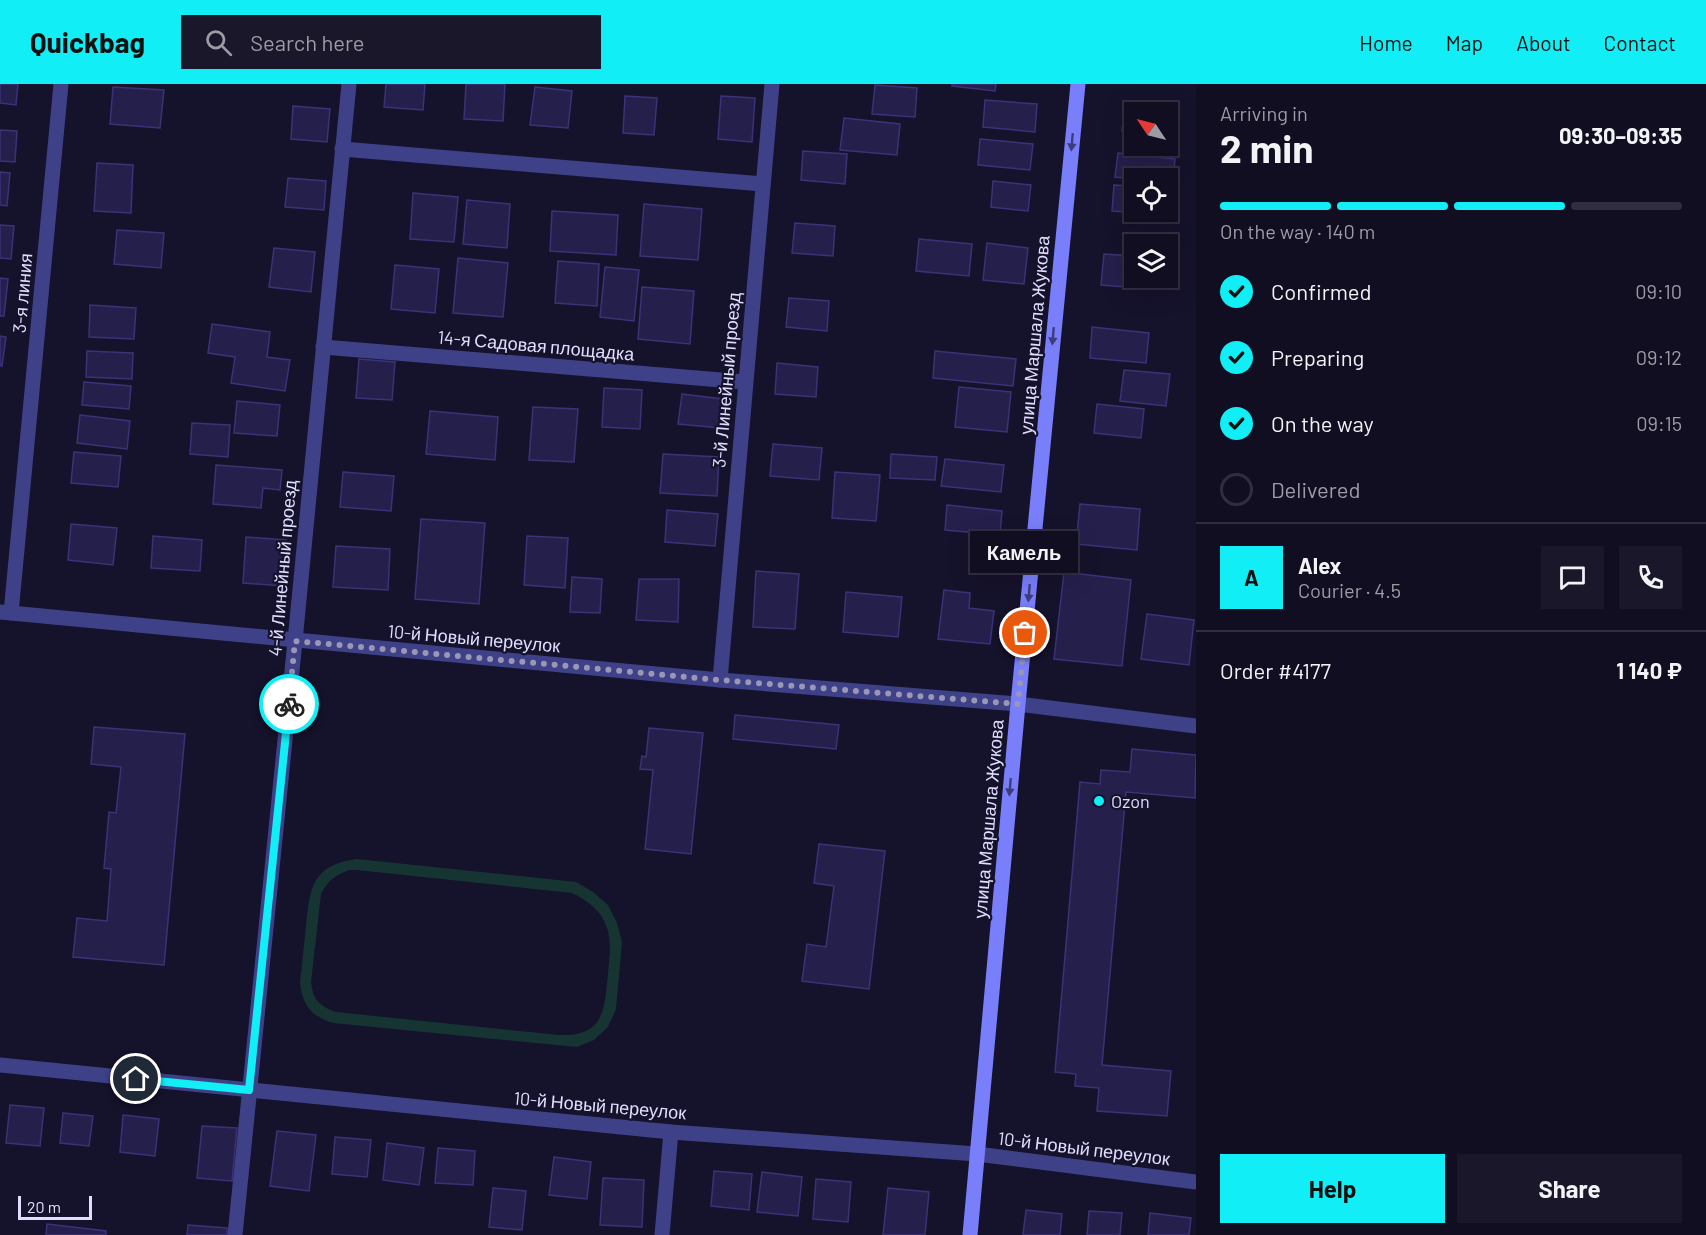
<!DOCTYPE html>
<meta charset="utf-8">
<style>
:root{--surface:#100e20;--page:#191729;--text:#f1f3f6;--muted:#9c9ca5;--line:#302e3e;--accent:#12eef6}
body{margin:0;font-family:Barlow,sans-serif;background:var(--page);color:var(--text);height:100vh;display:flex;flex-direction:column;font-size:22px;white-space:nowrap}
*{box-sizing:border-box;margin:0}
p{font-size:20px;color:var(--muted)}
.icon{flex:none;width:33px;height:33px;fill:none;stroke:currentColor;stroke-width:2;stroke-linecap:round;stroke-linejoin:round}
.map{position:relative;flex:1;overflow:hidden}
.sheet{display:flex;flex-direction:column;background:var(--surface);width:510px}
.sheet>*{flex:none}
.needle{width:39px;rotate:305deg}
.buttons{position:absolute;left:1124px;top:18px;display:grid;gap:12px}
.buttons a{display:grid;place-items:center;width:54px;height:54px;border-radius:0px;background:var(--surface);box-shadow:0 6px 24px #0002,0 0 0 2px var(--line);font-size:30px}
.scale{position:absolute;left:18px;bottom:15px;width:74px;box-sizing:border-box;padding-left:6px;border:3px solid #e0defe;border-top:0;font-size:16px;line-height:21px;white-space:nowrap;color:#e0defe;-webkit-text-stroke:4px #15122b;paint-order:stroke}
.pin{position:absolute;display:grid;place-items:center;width:51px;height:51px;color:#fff;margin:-26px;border:3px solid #fff;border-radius:50%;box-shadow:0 2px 6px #0007}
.courier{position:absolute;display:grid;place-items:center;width:60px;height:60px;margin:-30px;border:4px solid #12eef6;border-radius:50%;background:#fff;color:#222;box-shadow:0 2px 8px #0007}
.bubble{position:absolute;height:42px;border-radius:0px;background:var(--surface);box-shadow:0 6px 24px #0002,0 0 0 2px var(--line);font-size:20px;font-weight:700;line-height:42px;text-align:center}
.summary em{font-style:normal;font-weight:700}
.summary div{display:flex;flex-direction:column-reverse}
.summary{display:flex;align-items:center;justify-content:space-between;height:102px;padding:0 24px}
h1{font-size:39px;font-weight:700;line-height:45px}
.bar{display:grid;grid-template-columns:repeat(4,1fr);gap:9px 6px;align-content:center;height:72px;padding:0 24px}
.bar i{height:8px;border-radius:4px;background:var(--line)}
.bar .selected{background:var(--accent)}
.bar p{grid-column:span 4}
.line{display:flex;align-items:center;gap:15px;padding:0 24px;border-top:2px solid var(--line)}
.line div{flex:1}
.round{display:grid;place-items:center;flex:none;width:63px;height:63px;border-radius:0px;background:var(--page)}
ol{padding:0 24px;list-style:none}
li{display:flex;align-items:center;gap:18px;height:66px}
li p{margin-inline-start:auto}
li .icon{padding:6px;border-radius:50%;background:var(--accent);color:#111;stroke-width:4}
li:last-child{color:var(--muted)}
li i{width:33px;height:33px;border:3px solid var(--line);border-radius:50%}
.cta{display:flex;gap:12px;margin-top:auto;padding:12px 24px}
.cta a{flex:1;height:69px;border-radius:0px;background:var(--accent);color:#111;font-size:24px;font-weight:700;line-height:69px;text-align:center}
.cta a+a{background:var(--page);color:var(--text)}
header{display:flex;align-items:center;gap:36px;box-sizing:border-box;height:84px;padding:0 30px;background:var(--accent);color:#111}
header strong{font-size:28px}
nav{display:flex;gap:33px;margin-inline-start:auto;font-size:21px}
.search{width:420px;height:54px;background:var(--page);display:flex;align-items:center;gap:15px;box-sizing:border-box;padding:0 21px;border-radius:0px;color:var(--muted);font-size:22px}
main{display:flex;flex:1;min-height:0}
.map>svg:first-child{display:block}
</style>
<header>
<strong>Quickbag</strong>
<div class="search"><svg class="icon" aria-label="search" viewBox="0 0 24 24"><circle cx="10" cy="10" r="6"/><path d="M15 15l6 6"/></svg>Search here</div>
<nav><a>Home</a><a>Map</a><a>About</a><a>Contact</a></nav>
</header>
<main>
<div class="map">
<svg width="1196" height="1151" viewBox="0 0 1196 1151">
<rect width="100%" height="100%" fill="#15122b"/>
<path fill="#163532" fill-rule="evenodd" d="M357,775L576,798L593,808L608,821L617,839L622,858L616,925L608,943L594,956L577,963L333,939C311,932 303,922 300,899C302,880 304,861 306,842C310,803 312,781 357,775ZM349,786H357L572,809C588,817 602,827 607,844C612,859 609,875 608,890C604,928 604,953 558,951L336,928C319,922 313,916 311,898L321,810C327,797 336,791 349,786Z"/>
<g fill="#251f4c" stroke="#3b3277" stroke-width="1.5">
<path d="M0,0H18L16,21L0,19Z"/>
<path d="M386,0H425L423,26L384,23Z"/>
<path d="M466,0H505L503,37L464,35Z"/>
<path d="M952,0H996L995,7L952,2Z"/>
<path d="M875,1L917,4L915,33L872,30Z"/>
<path d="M113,3L164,6L160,44L110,40Z"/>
<path d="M535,3L572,7L568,44L530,41Z"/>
<path d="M625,12L657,14L654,51L623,49Z"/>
<path d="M721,12L755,14L752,58L718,55Z"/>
<path d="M985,16L1037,20L1035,48L983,43Z"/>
<path d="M1125,20L1170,25L1167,52V28H1134V49L1122,47Z"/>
<path d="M293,22L330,25L327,58L291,55Z"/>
<path d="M844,34L900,40L897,71L840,66Z"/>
<path d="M0,46L17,47L15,78L0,77Z"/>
<path d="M980,55L1033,60L1030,86L978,81Z"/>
<path d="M803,67L847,70L845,100L801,96Z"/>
<path d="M1118,69L1175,75L1173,99L1167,98V94L1134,95L1115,93Z"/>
<path d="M97,79L133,81L131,129L94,127Z"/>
<path d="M0,88L10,89L7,122L0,121Z"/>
<path d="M288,94L326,97L324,126L285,123Z"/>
<path d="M993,97L1031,101L1028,127L991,123Z"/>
<path d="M1114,101L1134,102V128H1167V104L1175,105L1173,131L1112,127Z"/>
<path d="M413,109L458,113L454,158L410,155Z"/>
<path d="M467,116L510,120L507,164L463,160Z"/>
<path d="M644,120L702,125L698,176L640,172Z"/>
<path d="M552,127L618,131L616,171L550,167Z"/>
<path d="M795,139L835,142L833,172L792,169Z"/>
<path d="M0,141L14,142L11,175L0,174Z"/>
<path d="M117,146L164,149L161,184L114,180Z"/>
<path d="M919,155L972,160L969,192L916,187Z"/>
<path d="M987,159L1028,164L1024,200L983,196Z"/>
<path d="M274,164L315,168L311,208L269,203Z"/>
<path d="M1104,170L1134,172V194H1152L1151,205L1101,201Z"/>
<path d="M458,174L508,179L503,233L453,229Z"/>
<path d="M558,177L599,180L597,222L555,219Z"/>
<path d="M395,181L439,185L435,229L391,225Z"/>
<path d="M605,183L639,186L634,237L600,233Z"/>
<path d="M0,194L8,195L4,232H0Z"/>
<path d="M642,203L694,207L690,260L638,255Z"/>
<path d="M789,214L829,217L827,247L786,243Z"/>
<path d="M90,221L136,224L134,255L89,253Z"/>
<path d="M212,240L270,248L267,273L290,276L285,307L231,299L235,273L208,269Z"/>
<path d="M1092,243L1149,249L1146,279L1090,274Z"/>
<path d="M0,252L6,253L2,282H0Z"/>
<path d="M87,267L133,269L132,295L86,293Z"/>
<path d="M935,267L1016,275L1013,302L933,294Z"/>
<path d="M359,275L395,278L392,316L356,314Z"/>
<path d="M777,279L818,283L816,313L775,310Z"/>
<path d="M1124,286L1170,290L1166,322L1120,317Z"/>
<path d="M84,298L131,302L129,325L82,321Z"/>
<path d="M959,303L1011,308L1007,348L955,343Z"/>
<path d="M604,304L642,306L640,345L602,343Z"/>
<path d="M682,310L723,315L720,344L678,340Z"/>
<path d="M237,317L280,321L277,352L234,349Z"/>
<path d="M1097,320L1144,325L1141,354L1094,349Z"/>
<path d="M533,323L578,325L574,378L529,376Z"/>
<path d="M430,327L498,333L495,376L426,370Z"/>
<path d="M80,331L130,337L127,365L77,359Z"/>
<path d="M192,339L230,341L228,373L190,370Z"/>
<path d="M773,360L822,364L819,396L770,392Z"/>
<path d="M74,368L121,372L118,403L71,399Z"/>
<path d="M663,370L719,373L717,412L660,409Z"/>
<path d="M891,370L937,373L935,396L890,394Z"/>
<path d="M945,375L1004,381L1001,408L941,402Z"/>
<path d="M216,381L282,386L280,406L263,404L261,424L213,420Z"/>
<path d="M343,388L394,392L391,427L340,423Z"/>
<path d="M835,388L880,391L876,437L832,434Z"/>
<path d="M1080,420L1140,425L1137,466L1076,460Z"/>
<path d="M947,421L1002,427L1000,451L945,446Z"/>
<path d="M667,426L718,430L715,462L665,458Z"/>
<path d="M421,435L485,439L479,520L415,515Z"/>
<path d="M71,440L117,444L113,481L68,476Z"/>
<path d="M153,452L202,456L200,487L151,484Z"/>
<path d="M527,452L568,454L565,504L524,501Z"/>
<path d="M246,453L286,456L283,502L243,499Z"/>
<path d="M336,462L390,465L388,506L333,503Z"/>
<path d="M756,487L799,490L795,545L753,543Z"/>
<path d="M1064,488L1131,496L1122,582L1054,575Z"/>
<path d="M572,493L602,495L600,529L570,528Z"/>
<path d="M639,495H679L678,538L636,536Z"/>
<path d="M944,506L970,509L969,524L994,527L990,560L938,555Z"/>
<path d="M846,508L902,513L898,553L843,548Z"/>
<path d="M1147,530L1194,536L1189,581L1141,575Z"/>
<path d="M735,631L839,641L836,665L733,655Z"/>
<path d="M94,643L185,650L164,881L73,873L77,834L107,837L111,785L104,784L109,728L116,729L121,683L91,680Z"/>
<path d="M649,644L703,649L691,770L645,765L653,686L640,685L642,672L646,673Z"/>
<path d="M1132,665L1196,671L1195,714L1126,708L1102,981L1171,987L1167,1032L1097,1027L1099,1004L1075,1002L1076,990L1055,988L1080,698L1100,700L1101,686L1130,688Z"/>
<path d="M819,760L885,767L869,905L802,897L807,860L826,863L834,802L814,799Z"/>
<path d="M10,1021L44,1024L40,1062L6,1059Z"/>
<path d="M63,1029L93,1032L89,1062L60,1059Z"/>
<path d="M123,1031L159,1035L155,1072L120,1068Z"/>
<path d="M202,1042L237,1044L232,1097L197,1094Z"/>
<path d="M277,1047L316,1051L309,1107L270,1102Z"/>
<path d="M335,1053L371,1056L367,1093L332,1090Z"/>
<path d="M387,1059L424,1064L419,1101L383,1096Z"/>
<path d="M438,1064L475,1067L473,1101L435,1099Z"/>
<path d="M554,1073L591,1078L587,1115L549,1111Z"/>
<path d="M714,1087L752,1090L749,1126L711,1122Z"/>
<path d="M762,1088L802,1093L798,1132L757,1128Z"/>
<path d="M603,1094L644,1096L642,1143L600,1141Z"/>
<path d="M816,1095L851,1098L848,1138L813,1135Z"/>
<path d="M493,1104L526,1107L522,1146L489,1143Z"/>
<path d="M888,1104L929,1108L925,1151H883Z"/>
<path d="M1026,1126L1062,1130L1060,1151H1023Z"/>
<path d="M1089,1127L1122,1129L1120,1151H1087Z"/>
<path d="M1150,1129L1191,1134L1189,1151H1148Z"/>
<path d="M47,1140L106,1147V1151H46Z"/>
<path d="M188,1141L227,1144V1151H187Z"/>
</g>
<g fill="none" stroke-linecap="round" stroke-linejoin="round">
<g stroke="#3f4188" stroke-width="15">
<path d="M342,65L763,100"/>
<path d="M323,263L745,298"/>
<path d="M0,528L720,596L1018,620L1196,642"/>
<path d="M11,529L61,0"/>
<path d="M720,596L772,0"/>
<path d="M0,981L671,1048L977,1070L1196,1098"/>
<path d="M235,1151L295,557L349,0"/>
<path d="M662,1151L671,1048"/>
</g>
<path stroke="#797efa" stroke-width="15" d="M970,1151L1018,620L1078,0"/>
</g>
<defs><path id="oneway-solid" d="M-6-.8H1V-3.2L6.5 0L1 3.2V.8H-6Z" transform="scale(1.5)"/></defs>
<g fill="#3d3d7e">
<use href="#oneway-solid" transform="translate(1072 58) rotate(95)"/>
<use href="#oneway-solid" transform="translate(1053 252) rotate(95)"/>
<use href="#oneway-solid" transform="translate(1029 509) rotate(95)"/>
<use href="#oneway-solid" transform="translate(1010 703) rotate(95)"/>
</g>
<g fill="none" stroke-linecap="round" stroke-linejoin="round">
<path stroke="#9997b4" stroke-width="6" stroke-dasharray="0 10.8" d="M289,620L295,557L720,596L1018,620L1025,549"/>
<path stroke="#12eef6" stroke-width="8" d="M136,995L249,1006L289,620"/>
</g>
<circle fill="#12eef6" stroke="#15122b" stroke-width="2" cx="1099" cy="717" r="6"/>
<g text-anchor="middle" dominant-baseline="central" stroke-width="4.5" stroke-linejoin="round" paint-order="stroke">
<g font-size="18" fill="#e0defe" stroke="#15122b">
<text transform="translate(22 209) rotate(-85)">3-я линия</text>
<text transform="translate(1034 251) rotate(-85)">улица Маршала Жукова</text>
<text transform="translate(536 261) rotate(5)">14-я Садовая площадка</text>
<text transform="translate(726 296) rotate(-85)">3-й Линейный проезд</text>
<text transform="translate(282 484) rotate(-85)">4-й Линейный проезд</text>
<text transform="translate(474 554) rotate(5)">10-й Новый переулок</text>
<text transform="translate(988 735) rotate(-85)">улица Маршала Жукова</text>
<text transform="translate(600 1021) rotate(5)">10-й Новый переулок</text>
<text transform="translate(1084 1064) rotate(7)">10-й Новый переулок</text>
</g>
<g font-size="18" fill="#e0defe" stroke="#15122b" text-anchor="start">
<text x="1111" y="717">Ozon</text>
</g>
</g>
</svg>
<div class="buttons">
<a><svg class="needle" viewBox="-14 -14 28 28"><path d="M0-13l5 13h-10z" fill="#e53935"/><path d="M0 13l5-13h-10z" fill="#9c9ca5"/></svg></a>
<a><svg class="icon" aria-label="locate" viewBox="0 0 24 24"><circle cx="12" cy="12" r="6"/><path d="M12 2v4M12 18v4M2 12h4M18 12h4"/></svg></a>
<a><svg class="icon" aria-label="layers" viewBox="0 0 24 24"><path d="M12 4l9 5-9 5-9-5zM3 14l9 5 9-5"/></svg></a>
</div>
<div class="scale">20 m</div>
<div class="pin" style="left:1025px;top:549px;background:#ea580c"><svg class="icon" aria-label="bag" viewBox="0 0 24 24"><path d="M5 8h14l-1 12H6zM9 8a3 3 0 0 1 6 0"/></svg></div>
<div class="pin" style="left:136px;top:995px;background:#1f2937"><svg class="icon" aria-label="home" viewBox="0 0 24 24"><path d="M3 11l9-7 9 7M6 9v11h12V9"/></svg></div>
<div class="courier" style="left:289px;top:620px"><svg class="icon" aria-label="bike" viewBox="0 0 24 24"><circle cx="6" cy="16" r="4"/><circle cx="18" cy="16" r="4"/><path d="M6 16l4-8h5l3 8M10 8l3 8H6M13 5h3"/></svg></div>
<div class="bubble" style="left:970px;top:447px;width:108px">Камель</div>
</div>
<section class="sheet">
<div class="summary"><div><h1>2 min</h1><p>Arriving in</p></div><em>09:30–09:35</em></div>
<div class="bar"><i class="selected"></i><i class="selected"></i><i class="selected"></i><i></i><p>On the way · 140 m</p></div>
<ol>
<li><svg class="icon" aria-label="check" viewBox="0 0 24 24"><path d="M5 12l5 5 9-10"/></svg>Confirmed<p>09:10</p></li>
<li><svg class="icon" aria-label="check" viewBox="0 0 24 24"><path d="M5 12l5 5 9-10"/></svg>Preparing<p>09:12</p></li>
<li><svg class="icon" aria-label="check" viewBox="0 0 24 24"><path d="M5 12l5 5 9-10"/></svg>On the way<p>09:15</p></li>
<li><i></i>Delivered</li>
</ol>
<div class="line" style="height:108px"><b class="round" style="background:var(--accent);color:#111">A</b><div><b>Alex</b><p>Courier · 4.5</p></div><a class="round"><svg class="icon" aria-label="chat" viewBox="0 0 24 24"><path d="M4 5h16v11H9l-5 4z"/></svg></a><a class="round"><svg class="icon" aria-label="phone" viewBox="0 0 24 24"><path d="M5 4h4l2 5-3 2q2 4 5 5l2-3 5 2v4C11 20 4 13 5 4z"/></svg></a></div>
<div class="line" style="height:78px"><div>Order #4177</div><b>1 140 ₽</b></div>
<div class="cta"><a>Help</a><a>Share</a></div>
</section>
</main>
